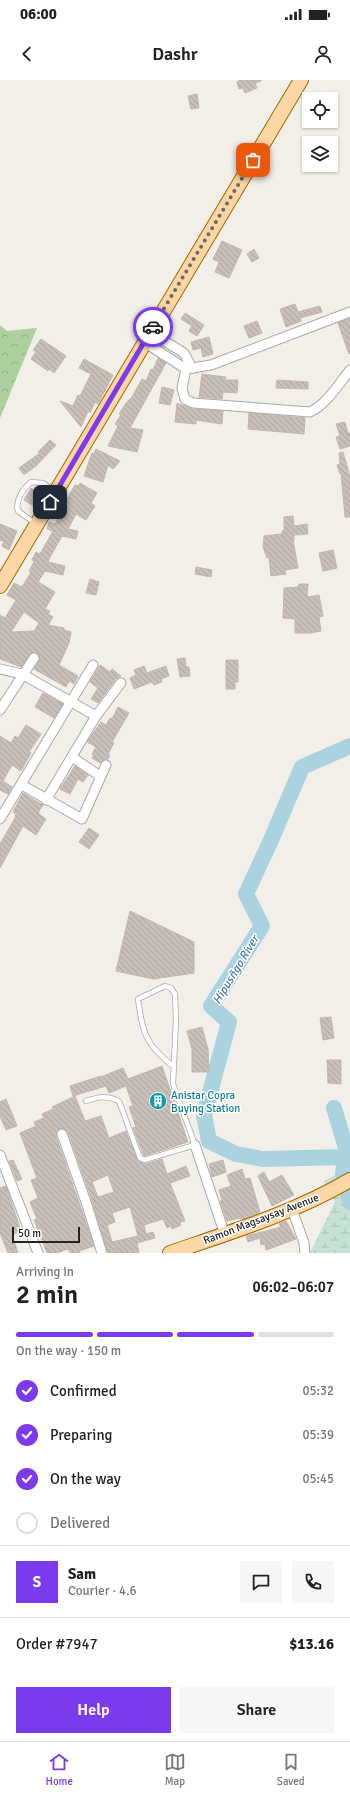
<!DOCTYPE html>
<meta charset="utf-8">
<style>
:root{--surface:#fff;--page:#f6f6f6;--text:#222;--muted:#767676;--line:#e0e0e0;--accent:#7c3aed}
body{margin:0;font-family:Signika,sans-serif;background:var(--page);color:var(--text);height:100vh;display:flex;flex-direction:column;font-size:15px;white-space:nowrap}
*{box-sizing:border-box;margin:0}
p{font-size:13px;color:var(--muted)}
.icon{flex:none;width:22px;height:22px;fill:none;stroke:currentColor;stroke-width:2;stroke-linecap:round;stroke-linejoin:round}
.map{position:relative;height:1173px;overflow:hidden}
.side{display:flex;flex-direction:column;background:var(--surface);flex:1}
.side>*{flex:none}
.tools{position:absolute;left:302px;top:12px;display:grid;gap:8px}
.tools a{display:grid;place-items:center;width:36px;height:36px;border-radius:0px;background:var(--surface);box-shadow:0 1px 3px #0004;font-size:20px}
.scale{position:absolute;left:12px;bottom:10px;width:68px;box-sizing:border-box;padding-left:4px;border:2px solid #222;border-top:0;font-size:11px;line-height:14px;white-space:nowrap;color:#222;-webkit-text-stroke:3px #fff;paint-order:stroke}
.pin{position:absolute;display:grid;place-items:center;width:34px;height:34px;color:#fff;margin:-17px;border-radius:8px;box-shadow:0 2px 6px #0006}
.courier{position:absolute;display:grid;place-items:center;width:40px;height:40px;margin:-20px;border:3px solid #7c3aed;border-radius:50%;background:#fff;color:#222;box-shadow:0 1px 5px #0007}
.overview em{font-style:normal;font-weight:600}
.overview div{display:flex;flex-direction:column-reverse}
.overview{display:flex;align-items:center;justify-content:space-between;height:68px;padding:0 16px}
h1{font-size:26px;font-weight:600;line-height:30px}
.bar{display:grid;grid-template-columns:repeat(4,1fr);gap:6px 4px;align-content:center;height:48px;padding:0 16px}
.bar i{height:5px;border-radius:3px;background:var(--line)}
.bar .active{background:var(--accent)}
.bar p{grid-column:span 4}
.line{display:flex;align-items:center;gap:10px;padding:0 16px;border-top:1px solid var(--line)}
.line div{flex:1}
.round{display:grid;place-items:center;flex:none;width:42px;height:42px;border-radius:0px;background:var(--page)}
ol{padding:0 16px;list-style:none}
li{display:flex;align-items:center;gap:12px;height:44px}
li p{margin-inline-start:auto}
li .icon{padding:4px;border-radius:50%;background:var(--accent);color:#fff;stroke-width:4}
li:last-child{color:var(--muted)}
li i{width:22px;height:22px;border:2px solid var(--line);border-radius:50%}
.button{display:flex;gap:8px;margin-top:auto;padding:8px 16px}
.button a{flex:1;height:46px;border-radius:0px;background:var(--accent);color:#fff;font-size:16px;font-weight:600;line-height:46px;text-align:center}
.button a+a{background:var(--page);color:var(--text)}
.status{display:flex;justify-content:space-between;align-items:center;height:28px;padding:0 20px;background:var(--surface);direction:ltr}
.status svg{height:11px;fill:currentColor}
header{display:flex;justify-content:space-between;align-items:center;height:52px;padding:0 16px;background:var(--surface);font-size:18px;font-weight:600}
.tabs{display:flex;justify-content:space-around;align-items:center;height:56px;border-top:1px solid var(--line);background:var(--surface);font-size:11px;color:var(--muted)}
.tabs a{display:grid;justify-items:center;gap:2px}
.tabs .active{color:var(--accent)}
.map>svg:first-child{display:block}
</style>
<div class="status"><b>06:00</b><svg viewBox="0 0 49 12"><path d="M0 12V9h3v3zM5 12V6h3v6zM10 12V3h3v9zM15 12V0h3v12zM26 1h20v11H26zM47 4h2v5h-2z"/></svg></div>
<header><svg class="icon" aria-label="back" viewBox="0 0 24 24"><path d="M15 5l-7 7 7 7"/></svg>Dashr<svg class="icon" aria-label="person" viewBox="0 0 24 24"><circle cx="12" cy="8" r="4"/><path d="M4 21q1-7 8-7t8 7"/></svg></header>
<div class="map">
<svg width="350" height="1173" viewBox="0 0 350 1173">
<defs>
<pattern id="forest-crowns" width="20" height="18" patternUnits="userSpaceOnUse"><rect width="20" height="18" fill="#add19e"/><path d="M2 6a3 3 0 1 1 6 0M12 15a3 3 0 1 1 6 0" fill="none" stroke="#95b388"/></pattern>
<pattern id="wetland-marsh" width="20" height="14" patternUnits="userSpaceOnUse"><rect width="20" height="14" fill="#c6e0d4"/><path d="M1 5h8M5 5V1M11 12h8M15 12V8" fill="none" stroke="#aac0b6"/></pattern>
<pattern id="building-back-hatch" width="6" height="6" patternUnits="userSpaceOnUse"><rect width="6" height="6" fill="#c7bfb8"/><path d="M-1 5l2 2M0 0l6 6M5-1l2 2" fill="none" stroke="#aba49e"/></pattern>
</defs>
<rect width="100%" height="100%" fill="#f2efe9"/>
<path fill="url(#forest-crowns)" d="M0,245L7,251L37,248L0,338Z"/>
<path fill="url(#wetland-marsh)" d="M350,1087V1173H310L335,1122L324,1101Z"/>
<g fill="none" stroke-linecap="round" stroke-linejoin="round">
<g stroke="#aad3df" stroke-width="16">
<path d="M334,1028L346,1068L343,1093L350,1122"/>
<path d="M345,1077L263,1079L236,1074L209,1061L204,1035L229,942L211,926L262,846L246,814L271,760L302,687L350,666"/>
</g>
</g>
<g fill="url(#building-back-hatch)" stroke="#c4b6ab" fill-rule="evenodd">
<path d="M240,0H261V1L255,3L257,8L245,13L243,8L239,9L237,2Z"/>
<path d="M197,14L199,28L191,29L188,16Z"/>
<path d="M222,161L242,170L229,198L215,192L219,182L213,179Z"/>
<path d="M254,169L259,178L252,182L247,174Z"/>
<path d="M295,224L298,232L320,226L322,232L300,238L301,241L286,247L280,229Z"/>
<path d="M185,233L204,245L197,256L189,251L192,246L181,239Z"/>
<path d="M350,238V273L349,274L338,243Z"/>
<path d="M257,241L262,253L249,258L244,246Z"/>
<path d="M209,257L213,274L203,277L201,268L193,270L191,262Z"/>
<path d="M41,259L66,276L54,293L49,289L48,291L31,279L36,272L33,270Z"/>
<path d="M158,278L166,283L130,348L143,350L137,372L108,366L118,346L115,344L121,335L119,334L126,323L132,317L142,299L146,301L151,289L153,290Z"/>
<path d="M84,279L113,295L98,324L95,322L90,333L88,331L81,347L60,321L73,326L78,315L80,316L91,294L79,288Z"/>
<path d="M202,294L226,297L225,300H238L237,313L223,312L222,319L199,317Z"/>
<path d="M277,300L308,302V309L276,308Z"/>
<path d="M162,307L174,310L170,325L159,323Z"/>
<path d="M177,323L192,329L223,331L222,344L196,340V344L175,342Z"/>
<path d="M249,333L305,338L304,354L248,349Z"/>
<path d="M345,342L348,353H350V366L340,369L336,357L340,356L336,344Z"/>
<path d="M50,360L56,365L36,386L25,394H23L19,388L40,373L38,372Z"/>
<path d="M96,369L120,381L113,389L108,385L103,402L84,396L92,373L94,374Z"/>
<path d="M343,372L350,397V437H345L341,393L340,394L337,385L340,384L339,373Z"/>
<path d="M80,403L97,413L91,423L95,426L86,440L76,434L68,449L78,451L76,459L62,456L49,479L48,482L65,486L63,495L45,491L38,502L55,512L45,529L50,531L48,534L53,537L48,545L64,548V550L71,552L69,563L59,585L78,596L74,604L69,601L66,607L34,589L40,579L37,573H31L21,587L0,579V535L5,538L16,520L7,515L14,503L22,507L31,492L29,491L34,482L32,480L36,472L40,474L53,451L47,449L49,442L55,444L64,429L62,428L75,405L79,406ZM24,532L39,543L34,551L11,552Z"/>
<path d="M31,408L42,415L35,427L24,420Z"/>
<path d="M293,436L294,446L307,444L308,454L294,455V460H293L298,488L285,490L286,494L271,496L269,477L267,478L263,467L264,456L282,454V451H284V437Z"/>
<path d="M0,444L17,451L9,470L2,466L4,462L0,460Z"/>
<path d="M333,470L337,488L323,491L319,473Z"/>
<path d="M196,487L212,490L211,497L195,494Z"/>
<path d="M90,499L99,502L96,515L86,513Z"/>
<path d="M299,504H308L307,517L319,515L323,536L319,537L321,551L311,553H295V539L283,538L284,508L298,507Z"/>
<path d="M185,578L186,587H189L190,596L180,597L177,579Z"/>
<path d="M226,580H238V602H235V609H226Z"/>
<path d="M100,585L110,592L112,589L121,596L116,599L98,623L91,619L98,608L90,602Z"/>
<path d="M144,586L147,593L166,586L169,596L161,599L162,602L154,605L152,602L134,609L130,598L136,595L134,590Z"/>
<path d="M43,613L63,624L54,638L35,627Z"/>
<path d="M118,627L129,633L112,662L114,663L108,674L110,675L108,679L103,680L100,683L92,678L94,675L92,674L96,667L87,662L101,642L106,645L110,638L112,639Z"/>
<path d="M26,645L41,654L29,672L31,673L21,691L12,685L3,701L12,707L8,714L0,710V656L11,663L15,656L18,658Z"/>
<path d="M75,686L88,695L83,702L78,699L70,714L60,709Z"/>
<path d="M23,713L43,725L38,733L46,739L36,755L23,746L0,788V764L15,738L16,734L13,732Z"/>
<path d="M89,748L99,755L89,769L79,762Z"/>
<path d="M130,831L194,862V893L153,899L116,891Z"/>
<path d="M331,937L334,958L323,960L320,938Z"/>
<path d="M202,947L208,969L209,992H192V969L187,951Z"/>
<path d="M327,980H341V1004L328,1003Z"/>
<path d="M162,986L188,1062L144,1076L133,1048L136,1047L129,1027L133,1026L126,1006L109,1013L106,1006L73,1016L70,1006L101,996V997L123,988L128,999Z"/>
<path d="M75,1016L85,1041L101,1036L109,1058L126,1051L138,1081L145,1084L162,1079L167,1094L186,1086L190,1096L170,1103L185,1141L180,1142L181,1145L172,1149L171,1146L167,1148L163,1139L144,1145L146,1154L153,1152L155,1158L137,1163L139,1173H108L92,1120L68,1052L63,1048L57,1050L56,1056L94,1166L79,1171L80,1173H70L68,1169L57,1173H47L34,1140L37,1139L30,1122L38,1118L31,1100L37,1098L20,1053L36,1046L34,1042L44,1038L42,1034L53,1029L52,1027ZM108,1095L114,1112L98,1117L92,1102ZM130,1127L138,1156L112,1162L107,1145L115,1142L112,1133Z"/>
<path d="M6,1019L17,1046L6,1050L0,1036V1022Z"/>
<path d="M13,1080L22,1099L17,1101L9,1081Z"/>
<path d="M223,1080L226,1092L212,1097L209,1084Z"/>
<path d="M242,1089L245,1099L250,1098L260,1132L241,1140L240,1138L227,1141L220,1121L222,1120L219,1110L231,1106L227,1095Z"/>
<path d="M264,1092L269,1102L282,1095L294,1115L272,1126L258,1096Z"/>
<path d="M6,1106L21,1151L12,1155L18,1173H8L0,1153V1108Z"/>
<path d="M286,1141L296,1159L266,1170L265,1164L261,1165L260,1158L248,1162L246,1156L281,1147L279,1144Z"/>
</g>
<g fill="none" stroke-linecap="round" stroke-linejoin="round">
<defs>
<g id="service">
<path d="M35,443L18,431C15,420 23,409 31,402L43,403L54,411"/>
<path d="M86,1021C98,1017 107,1015 119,1021L140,1078L144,1080L195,1065L173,1004L176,939L175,914L171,908L165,906L138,919C143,954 145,964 174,987"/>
</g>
<g id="minor">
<path d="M150,252L184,273L192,288"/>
<path d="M144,262L186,289L211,285L350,232"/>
<path d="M186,289L182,308L185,319L193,323L310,332C327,324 338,305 350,290"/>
<path d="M0,589L22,594L96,636"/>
<path d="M0,630L34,578"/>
<path d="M72,677L100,696"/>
<path d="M22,705L82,739L106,685"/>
<path d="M46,720L96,636L121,603"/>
<path d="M0,739L93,585"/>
<path d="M62,1054L86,1122L102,1173"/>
<path d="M195,1065L225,1155"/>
<path d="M0,1075L38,1173"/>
<path d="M292,1129L304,1163L305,1173"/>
</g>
<g id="primary">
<path d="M0,506L301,0"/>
<path d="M170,1173C231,1152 294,1133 350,1100"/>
</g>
</defs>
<use href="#service" stroke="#a9a9a9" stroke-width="6"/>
<use href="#minor" stroke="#a9a9a9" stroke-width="11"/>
<use href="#primary" stroke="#a06b00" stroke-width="16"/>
<use href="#service" stroke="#fff" stroke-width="4.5"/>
<use href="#minor" stroke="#fff" stroke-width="9"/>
<use href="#primary" stroke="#fcd6a4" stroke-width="14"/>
</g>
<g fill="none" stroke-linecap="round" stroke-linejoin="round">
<path stroke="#6b6a68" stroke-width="4" stroke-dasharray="0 7.2" d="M153,247L253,80"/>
<path stroke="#7c3aed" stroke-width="5" d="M50,422L153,247"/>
</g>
<defs>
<symbol id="building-disc" viewBox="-11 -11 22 22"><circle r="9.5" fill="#0f9aa8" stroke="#fff"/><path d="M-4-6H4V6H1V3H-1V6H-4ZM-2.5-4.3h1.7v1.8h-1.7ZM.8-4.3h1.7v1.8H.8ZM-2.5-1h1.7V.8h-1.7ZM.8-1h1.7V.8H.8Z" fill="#fff"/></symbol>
</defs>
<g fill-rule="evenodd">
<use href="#building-disc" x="148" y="1011" width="20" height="20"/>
</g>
<g text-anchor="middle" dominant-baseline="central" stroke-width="3" stroke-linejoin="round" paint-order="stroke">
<g font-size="11" fill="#0d838f" stroke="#fff" text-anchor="start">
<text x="171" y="1015">Anistar Copra<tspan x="171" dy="13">Buying Station</tspan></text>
</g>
<g font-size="11" fill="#222" stroke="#fff">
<text transform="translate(261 1139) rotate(-21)">Ramon Magsaysay Avenue</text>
</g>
<g font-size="12" font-style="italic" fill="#4a7aab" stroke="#fff">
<text transform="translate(236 890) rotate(-59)">Hipusñgo River</text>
</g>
</g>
</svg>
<div class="tools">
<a><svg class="icon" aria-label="locate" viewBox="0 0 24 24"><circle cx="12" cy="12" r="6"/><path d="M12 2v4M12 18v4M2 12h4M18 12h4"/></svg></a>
<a><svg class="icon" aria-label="layers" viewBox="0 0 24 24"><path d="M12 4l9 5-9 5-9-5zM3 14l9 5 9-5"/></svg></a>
</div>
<div class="scale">50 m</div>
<div class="pin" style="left:253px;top:80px;background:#ea580c"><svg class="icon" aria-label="bag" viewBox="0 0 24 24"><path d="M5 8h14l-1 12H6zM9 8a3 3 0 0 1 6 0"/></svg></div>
<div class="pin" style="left:50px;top:422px;background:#1f2937"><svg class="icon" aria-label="home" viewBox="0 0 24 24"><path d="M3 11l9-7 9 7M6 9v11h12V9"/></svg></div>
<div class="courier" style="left:153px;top:247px"><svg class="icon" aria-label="car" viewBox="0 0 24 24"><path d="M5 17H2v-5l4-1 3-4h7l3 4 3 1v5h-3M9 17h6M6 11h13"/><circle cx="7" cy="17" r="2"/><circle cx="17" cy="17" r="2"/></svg></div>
</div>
<section class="side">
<div class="overview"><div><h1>2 min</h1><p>Arriving in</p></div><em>06:02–06:07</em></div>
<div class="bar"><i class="active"></i><i class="active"></i><i class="active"></i><i></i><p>On the way · 150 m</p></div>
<ol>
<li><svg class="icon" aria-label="check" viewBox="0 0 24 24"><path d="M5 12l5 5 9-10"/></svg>Confirmed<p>05:32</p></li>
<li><svg class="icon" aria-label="check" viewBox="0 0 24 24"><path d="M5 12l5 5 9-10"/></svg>Preparing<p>05:39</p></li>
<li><svg class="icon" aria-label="check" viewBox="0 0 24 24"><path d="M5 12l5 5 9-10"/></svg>On the way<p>05:45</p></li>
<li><i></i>Delivered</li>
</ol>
<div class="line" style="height:72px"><b class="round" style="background:var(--accent);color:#fff">S</b><div><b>Sam</b><p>Courier · 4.6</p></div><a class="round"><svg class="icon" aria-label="chat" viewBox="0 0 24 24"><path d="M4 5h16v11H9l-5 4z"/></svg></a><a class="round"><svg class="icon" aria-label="phone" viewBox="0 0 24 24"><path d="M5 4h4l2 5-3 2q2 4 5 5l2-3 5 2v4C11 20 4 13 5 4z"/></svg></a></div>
<div class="line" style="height:52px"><div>Order #7947</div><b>$13.16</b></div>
<div class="button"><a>Help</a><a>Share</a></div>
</section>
<nav class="tabs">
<a class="active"><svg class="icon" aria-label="home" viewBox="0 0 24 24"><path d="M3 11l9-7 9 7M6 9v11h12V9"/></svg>Home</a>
<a><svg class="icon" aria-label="map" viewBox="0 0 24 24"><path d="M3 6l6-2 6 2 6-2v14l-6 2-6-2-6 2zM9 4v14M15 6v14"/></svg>Map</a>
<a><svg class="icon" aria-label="saved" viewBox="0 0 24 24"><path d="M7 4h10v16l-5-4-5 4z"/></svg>Saved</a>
</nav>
